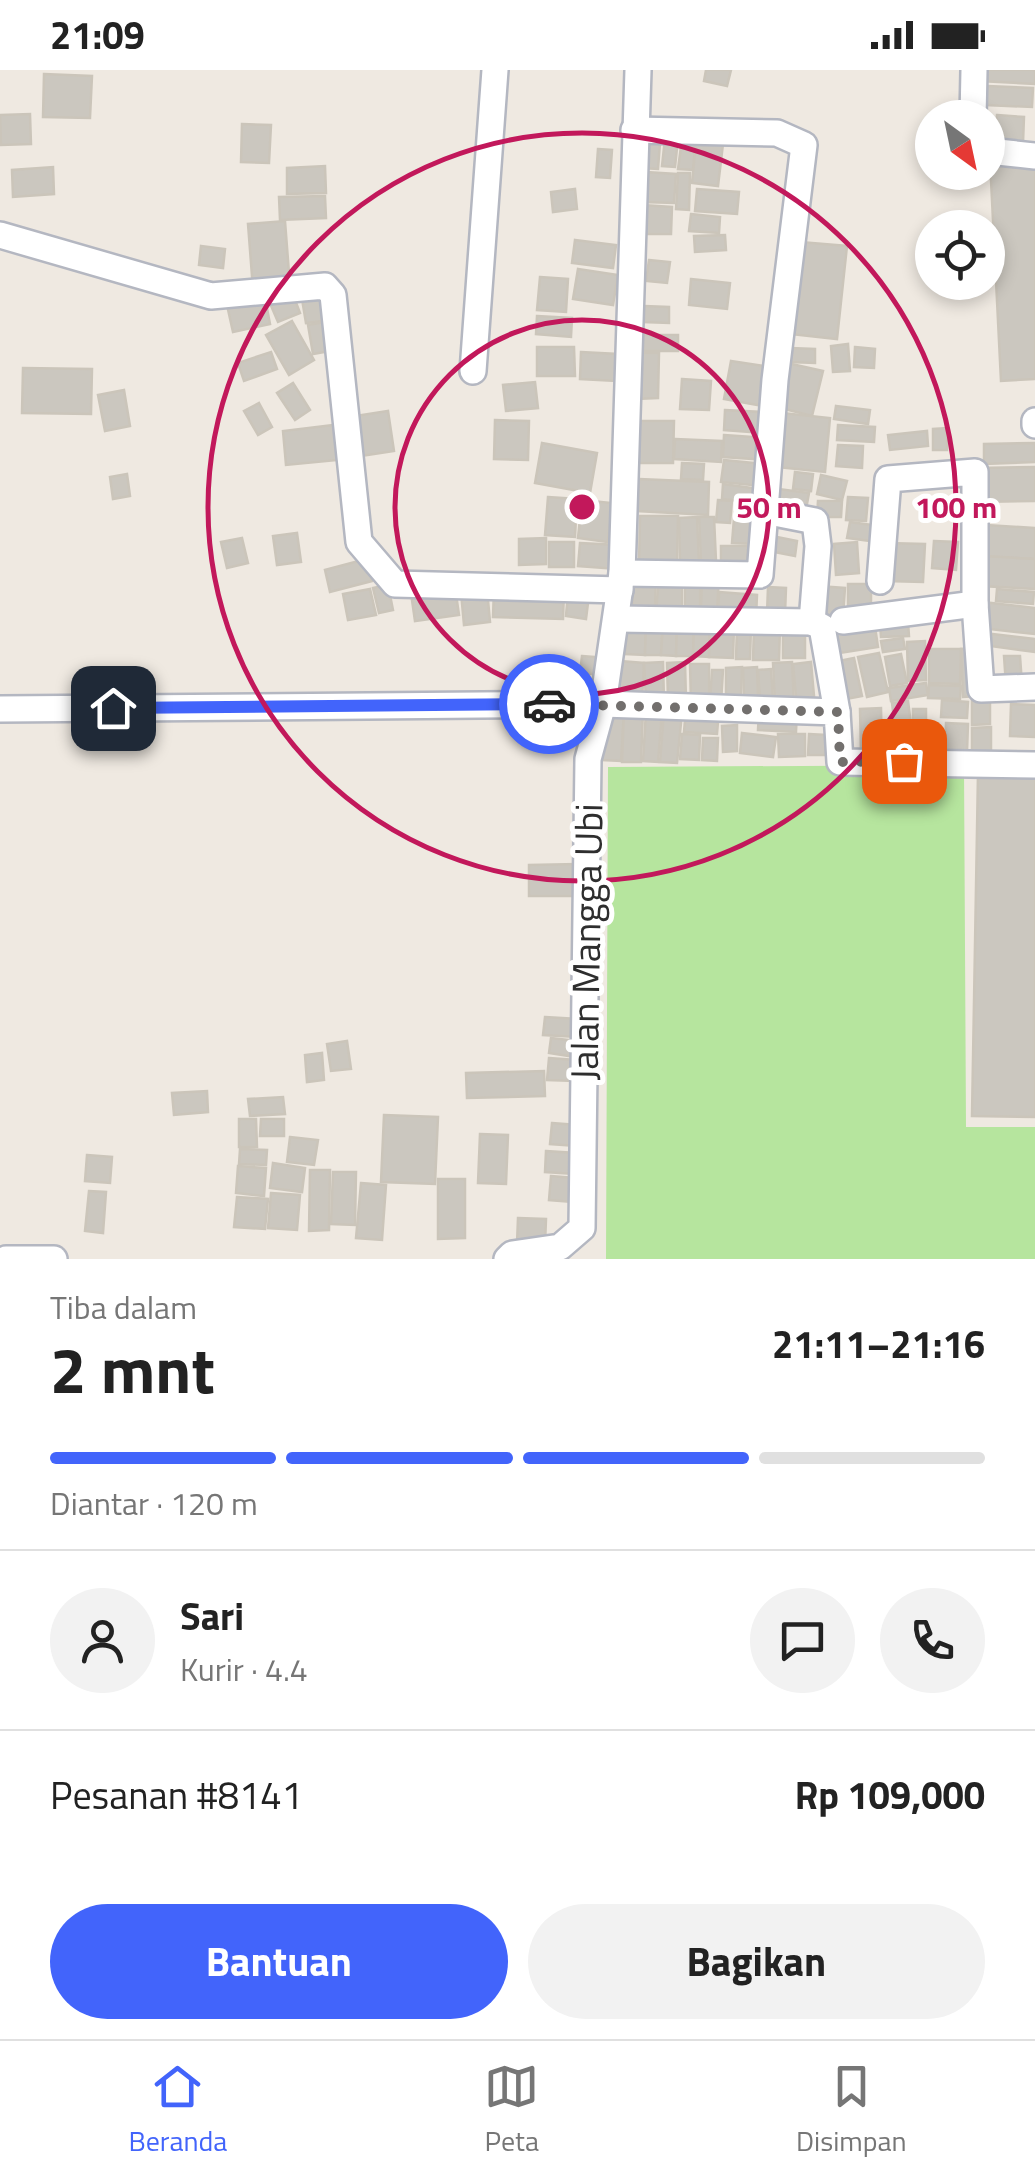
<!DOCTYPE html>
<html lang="id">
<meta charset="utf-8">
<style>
:root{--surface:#fff;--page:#f2f2f2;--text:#222;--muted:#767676;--line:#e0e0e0;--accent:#4264fb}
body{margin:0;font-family:"Titillium Web",sans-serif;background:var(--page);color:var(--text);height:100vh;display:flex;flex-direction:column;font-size:38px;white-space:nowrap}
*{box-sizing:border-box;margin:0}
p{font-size:32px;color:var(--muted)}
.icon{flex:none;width:55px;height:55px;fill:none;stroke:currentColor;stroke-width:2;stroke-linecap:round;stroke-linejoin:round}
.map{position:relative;height:1189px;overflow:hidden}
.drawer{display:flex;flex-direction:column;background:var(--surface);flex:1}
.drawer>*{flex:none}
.needle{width:65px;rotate:147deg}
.fabs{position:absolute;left:915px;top:30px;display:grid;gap:20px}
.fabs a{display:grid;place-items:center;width:90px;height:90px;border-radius:50%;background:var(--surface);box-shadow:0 5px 15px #0003;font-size:50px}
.pin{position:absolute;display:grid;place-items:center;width:85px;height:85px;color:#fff;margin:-42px;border-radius:20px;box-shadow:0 5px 15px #0006}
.courier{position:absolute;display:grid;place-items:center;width:100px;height:100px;margin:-50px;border:8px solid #4264fb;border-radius:50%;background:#fff;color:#222;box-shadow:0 2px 12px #0007}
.summary em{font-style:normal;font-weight:700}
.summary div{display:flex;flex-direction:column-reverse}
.summary{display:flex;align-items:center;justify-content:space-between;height:170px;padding:0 50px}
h1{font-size:65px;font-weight:700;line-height:75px}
.bar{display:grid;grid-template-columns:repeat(4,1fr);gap:15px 10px;align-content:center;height:120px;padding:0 50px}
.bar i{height:12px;border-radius:8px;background:var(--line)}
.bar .selected{background:var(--accent)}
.bar p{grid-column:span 4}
.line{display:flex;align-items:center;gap:25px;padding:0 50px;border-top:2px solid var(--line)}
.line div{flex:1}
.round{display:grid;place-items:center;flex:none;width:105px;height:105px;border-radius:52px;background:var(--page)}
.action{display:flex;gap:20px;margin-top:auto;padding:20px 50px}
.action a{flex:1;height:115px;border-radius:60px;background:var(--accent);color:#fff;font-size:40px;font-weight:700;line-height:115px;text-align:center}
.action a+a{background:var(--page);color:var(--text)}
.status{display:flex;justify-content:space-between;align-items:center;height:70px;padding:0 50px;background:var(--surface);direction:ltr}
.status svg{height:28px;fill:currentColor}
.tabs{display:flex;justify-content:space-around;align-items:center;height:140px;border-top:2px solid var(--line);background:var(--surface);font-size:28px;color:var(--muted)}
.tabs a{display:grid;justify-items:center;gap:5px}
.tabs .selected{color:var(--accent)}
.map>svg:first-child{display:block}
</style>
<div class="status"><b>21:09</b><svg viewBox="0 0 49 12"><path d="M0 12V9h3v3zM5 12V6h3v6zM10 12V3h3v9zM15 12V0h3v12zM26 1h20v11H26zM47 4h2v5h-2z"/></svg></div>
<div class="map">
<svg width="1035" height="1189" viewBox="0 0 1035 1189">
<rect width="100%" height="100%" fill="#efe9e1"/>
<path fill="#b6e59e" d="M964,695L966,1057H1035V1189H606L608,697Z"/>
<g fill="#cbc7bf" stroke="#cbc5ba" stroke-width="2.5">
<path d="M706,0H731L727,16L704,11Z"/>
<path d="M981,0H1035V14L980,11Z"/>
<path d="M44,4L92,6L90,48L43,47Z"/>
<path d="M987,16L1033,18L1032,37L986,35Z"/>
<path d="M30,44L31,74L1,75L0,45Z"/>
<path d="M997,45L1024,47L1023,73L995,71Z"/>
<path d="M242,54L271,55L269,93L241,92Z"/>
<path d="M665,68L678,69L675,97L662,96Z"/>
<path d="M682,69L696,71L693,100L678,99Z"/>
<path d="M644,72L660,73L658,99L641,98Z"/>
<path d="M696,72L723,74L718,116L692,113Z"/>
<path d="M598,79L612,80L610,108L596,107Z"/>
<path d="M1035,88V309L1001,311L990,90Z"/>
<path d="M325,96L326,123L287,124V98Z"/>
<path d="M53,97L54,124L13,127L12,100Z"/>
<path d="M646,102L676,104L674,133L644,132Z"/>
<path d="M678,103H690L689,140L676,139Z"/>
<path d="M575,119L577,139L553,142L551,122Z"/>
<path d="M697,119L739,122L737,144L695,141Z"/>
<path d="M325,126L326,148L280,150L279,127Z"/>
<path d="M642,135L672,137L671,164H641Z"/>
<path d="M691,144L720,147L719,163L689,161Z"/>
<path d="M285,151L290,216L253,219L248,154Z"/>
<path d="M725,165L726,180L695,182L694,166Z"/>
<path d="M575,170L616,175L613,198L572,193Z"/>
<path d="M800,172L847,176L837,269L790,264Z"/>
<path d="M201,176L225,179L223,198L199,195Z"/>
<path d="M649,190L670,192L667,213L646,211Z"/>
<path d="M578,199L618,205L613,235L573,229Z"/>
<path d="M540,207L568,209L566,242L537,240Z"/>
<path d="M691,209L730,213L727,239L689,235Z"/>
<path d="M319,221L323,251L306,253L301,223Z"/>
<path d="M292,222L300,243L278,252L269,231Z"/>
<path d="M265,228L270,254L233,262L227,235Z"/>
<path d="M644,236L669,237V253L643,252Z"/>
<path d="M537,246L572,248L571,267L536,264Z"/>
<path d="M292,251L314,290L289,305L266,265Z"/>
<path d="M324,252L330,281L313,284L308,255Z"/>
<rect x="638" y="265" width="40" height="16"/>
<path d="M848,274L850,301L833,302L831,276Z"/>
<path d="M537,277H574L575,306H537Z"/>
<path d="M855,277L875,279L874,298L854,297Z"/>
<path d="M790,278L815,279V293L789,292Z"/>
<path d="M271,282L277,299L244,311L238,293Z"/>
<path d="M581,282L618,284L616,311L580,309Z"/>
<path d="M638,283H659L658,328L637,329Z"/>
<path d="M731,291L770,297L763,336L724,329Z"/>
<path d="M787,293L823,301L812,346L777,337Z"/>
<path d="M23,298L92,299L91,344L22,343Z"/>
<path d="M682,309L711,311L709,340L680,339Z"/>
<path d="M535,312L538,338L506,341L503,315Z"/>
<path d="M293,313L310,340L295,350L277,323Z"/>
<path d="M124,320L130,356L105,361L98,325Z"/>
<path d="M259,333L272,357L258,365L244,341Z"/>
<path d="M836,336L870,340L868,354L834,349Z"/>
<path d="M725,340L765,342L763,363L724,360Z"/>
<path d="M388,341L394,381L354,387L349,347Z"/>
<path d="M782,343L830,348L825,402L776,397Z"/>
<path d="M495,350L529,351L528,390L494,389Z"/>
<path d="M634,351H674L673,393H634Z"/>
<path d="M334,355L338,390L286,395L283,361Z"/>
<path d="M838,355L875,357L874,372L837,370Z"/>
<path d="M947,358V380H933V359Z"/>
<path d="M927,361L928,376L890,380L888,365Z"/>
<path d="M724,365L768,368L766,390L723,387Z"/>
<path d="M675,369L722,371L721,392L674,389Z"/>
<path d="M542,373L597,383L590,423L535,413Z"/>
<path d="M1035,373V392L984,394V374Z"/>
<path d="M838,375L863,376L862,398L836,396Z"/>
<path d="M724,390L764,394L761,416L721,412Z"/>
<path d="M682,393L704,394L703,410L681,409Z"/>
<path d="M1035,397V431L978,432V398Z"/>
<path d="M795,402L813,404L811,421L793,419Z"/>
<path d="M127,404L130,426L113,429L110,407Z"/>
<path d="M821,405L847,411L842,430L817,424Z"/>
<path d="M639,409L709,412L708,445L637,441Z"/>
<path d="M723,414L760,419L758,433L722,429Z"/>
<path d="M771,418L809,423L805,445L768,440Z"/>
<path d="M548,427L577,429L575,467L545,465Z"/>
<path d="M848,427L868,428L866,451L846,450Z"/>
<path d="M582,430L612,433L608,472L578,468Z"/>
<path d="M718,430L732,431L730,453L716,452Z"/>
<path d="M818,431H842L841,447H817Z"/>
<path d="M640,446H678L677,496L639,495Z"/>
<path d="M697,447L699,492L680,493L679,448Z"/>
<path d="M699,447H714L716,491L701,492Z"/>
<path d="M734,448L755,449L754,474L732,473Z"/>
<path d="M850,452L880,456L878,472L847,468Z"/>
<path d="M986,455L1035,458V489L983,486Z"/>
<path d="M297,463L301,492L277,495L273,466Z"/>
<path d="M767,465L797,471L795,486L764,480Z"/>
<path d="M242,468L248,493L227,498L221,472Z"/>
<path d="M546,468V494L519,495V469Z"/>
<path d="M934,471L958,472L956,500L932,498Z"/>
<rect x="549" y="472" width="25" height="25"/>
<path d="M857,472L859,503L836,505L834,474Z"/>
<path d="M580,473L619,475L617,499L578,496Z"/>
<path d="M887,473L925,474L923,512L886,511Z"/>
<path d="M721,476H748L747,500H721Z"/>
<path d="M983,486L1035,489V519L981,516Z"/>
<path d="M366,489L372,511L330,522L325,500Z"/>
<path d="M633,504L656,505L655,541H632Z"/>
<path d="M685,505H700V542L685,541Z"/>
<path d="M702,505L719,506L717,541H701Z"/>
<path d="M659,506H682V543L656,542Z"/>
<rect x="848" y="514" width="23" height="29"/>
<path d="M388,515L393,540L379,543L373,518Z"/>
<path d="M818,516L845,518L843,546L817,544Z"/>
<path d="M455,517L459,545L415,551L411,523Z"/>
<path d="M768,517L786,518L785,544H767Z"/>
<path d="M494,518L564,521L563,549L493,547Z"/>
<path d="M370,519L376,545L348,550L343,524Z"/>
<path d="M487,519L490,552L464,555L461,522Z"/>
<path d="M997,519L1034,522L1033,534L996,531Z"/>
<path d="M719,522L757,525L756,548L718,546Z"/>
<path d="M568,523L589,525L586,549L566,546Z"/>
<path d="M983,532L1035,538V564L980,558Z"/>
<path d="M874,550L878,577L839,583L835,556Z"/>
<path d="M908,552L909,566L881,567L880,554Z"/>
<path d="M626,553L646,554L645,585L625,584Z"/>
<path d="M646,554H663L661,585H645Z"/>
<path d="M663,554L677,555L676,586L661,585Z"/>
<path d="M677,555H694L693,586H676Z"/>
<path d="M694,555L710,556L709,587L693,586Z"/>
<path d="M710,556L734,557L733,588L709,587Z"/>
<path d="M737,557H751L750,589H736Z"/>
<path d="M754,557H780L779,590H753Z"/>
<rect x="783" y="557" width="22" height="31"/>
<path d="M984,563L1035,569V582L983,575Z"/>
<path d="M903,568L905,579L883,582L881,571Z"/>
<path d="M925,571L926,610L908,611L907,572Z"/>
<path d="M976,578L979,626L963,627L961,579Z"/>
<path d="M929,579H961L960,614L929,613Z"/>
<path d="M879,583L888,622L867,627L858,587Z"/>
<path d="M901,584L907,613L890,616L885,587Z"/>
<path d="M582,586L606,588L604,605L580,603Z"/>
<path d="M1004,586H1020L1022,614L1006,615Z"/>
<path d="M854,588L862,626L846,629L839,591Z"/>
<path d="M620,591L644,593L642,632L618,630Z"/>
<path d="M663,592L664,631H646L644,593Z"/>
<path d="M685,592L686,630H668L667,593Z"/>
<path d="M792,592L794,633L775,634L773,593Z"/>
<path d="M811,592L815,637L797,638L793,594Z"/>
<path d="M690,594H709V633H691Z"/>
<path d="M742,597L741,627H726V598Z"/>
<path d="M757,597L758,627H744L743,598Z"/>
<path d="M771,599L773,629L760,630L758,600Z"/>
<path d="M712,600H723L721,633L710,632Z"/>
<path d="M926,613L928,625L891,631L889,618Z"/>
<path d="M929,615L961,616L960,629L928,628Z"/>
<path d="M942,630L968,632L967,648L941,647Z"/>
<path d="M972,630H990V654L972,655Z"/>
<path d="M908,631L912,662L896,664L892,633Z"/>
<path d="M1011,634L1035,635V667L1010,666Z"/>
<path d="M686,638L719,640L717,664L684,662Z"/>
<path d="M881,638L882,683L861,684L860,639Z"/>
<rect x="913" y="639" width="13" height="22"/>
<path d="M605,640L624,642L621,691L602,690Z"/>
<path d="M624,640L643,641L641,692H622Z"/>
<path d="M759,640L797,641L796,662L758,660Z"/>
<path d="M646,641L662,643L658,692L643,691Z"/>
<path d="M664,641L682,643L677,693L660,692Z"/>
<path d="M946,653L968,654L967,682L945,681Z"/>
<path d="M737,655V681L723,682L722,656Z"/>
<path d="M991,657V682H972V658Z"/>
<path d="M742,663L776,667L773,687L740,683Z"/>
<path d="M682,664L700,665L699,690L680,689Z"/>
<path d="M778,664H805V686L779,687Z"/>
<path d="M809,664L826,665L825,685H808Z"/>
<path d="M890,666H915V683L890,684Z"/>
<path d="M703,668H718L717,691L702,690Z"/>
<path d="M978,703L1035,704V1047L972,1046Z"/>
<path d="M577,794L578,826H529V795Z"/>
<path d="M545,947L578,949L577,967L543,965Z"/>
<path d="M551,968L578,971L575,987L549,983Z"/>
<path d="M347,971L351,999L331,1001L327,974Z"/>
<path d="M322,983L324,1010L307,1012L305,985Z"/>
<path d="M549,988L576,990L575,1011L547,1010Z"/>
<path d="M544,1001L545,1026L467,1028L466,1003Z"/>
<path d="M207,1021L208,1042L174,1045L172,1023Z"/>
<path d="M283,1027L285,1044L250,1046L248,1029Z"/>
<path d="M384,1045L438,1047L435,1114L381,1112Z"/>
<path d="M239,1049H256L257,1077H239Z"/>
<path d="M261,1049H284V1066H260Z"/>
<path d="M552,1053L577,1055L576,1076L550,1074Z"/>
<path d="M480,1064L508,1065L506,1114L478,1113Z"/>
<path d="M290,1067L318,1070L314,1095L287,1092Z"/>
<path d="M240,1079L267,1080L266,1095L239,1094Z"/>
<path d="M546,1081L576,1083L574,1104L545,1102Z"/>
<path d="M87,1085L112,1087L110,1113L85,1111Z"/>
<path d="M273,1093L305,1098L302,1122L270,1118Z"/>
<path d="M238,1096L266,1098L264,1126L236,1123Z"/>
<path d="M310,1100H330L329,1160L309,1161Z"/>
<path d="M333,1102H356L355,1155L331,1154Z"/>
<path d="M551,1106L574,1108L572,1132L549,1130Z"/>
<path d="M438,1109H465V1168L438,1169Z"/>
<path d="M361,1113L386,1115L382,1170L356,1168Z"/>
<path d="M89,1121L106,1122L103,1163L85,1161Z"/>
<path d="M271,1123L300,1125L297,1160L268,1158Z"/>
<path d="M237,1127L268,1129L265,1159L234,1157Z"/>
<path d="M518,1148L546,1149L545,1175L517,1174Z"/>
</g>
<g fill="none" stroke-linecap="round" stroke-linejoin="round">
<defs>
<g id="street">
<path d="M973,48L974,0"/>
<path d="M988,81L1035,86"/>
<path d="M0,165L211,226L325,216L333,225L359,472L395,514L620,520"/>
<path d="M473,301L495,0"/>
<path d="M1035,351V355"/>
<path d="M764,441L815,451L818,476L812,552"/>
<path d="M622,503L760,505L775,310L804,75L777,63L634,60"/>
<path d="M880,511L888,409L975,402V534L981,619L1035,617"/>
<path d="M617,549L812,552"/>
<path d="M843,551L975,534"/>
<path d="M812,552L822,557L837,642"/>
<path d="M0,639L603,634L837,642L840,692L1035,695"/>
<path d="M6,1189H54"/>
<path d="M507,1189L512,1184L560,1177L582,1158L588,689L603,634L622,503L638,0"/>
</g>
</defs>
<use href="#street" stroke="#b4b7c1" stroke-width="30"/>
<use href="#street" stroke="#fff" stroke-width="25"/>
</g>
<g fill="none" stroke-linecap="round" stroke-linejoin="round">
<path stroke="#726f6d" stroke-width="10" stroke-dasharray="0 18" d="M549,634L838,642L840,692L904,691"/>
<path stroke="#4264fb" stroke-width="12" d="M113,638L549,634"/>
</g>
<g fill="none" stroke="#c2185b" stroke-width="5">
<circle cx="582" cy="437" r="187"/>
<circle cx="582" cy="437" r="374"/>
</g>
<g text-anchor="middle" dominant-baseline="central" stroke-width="10" stroke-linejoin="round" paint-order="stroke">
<g font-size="38" fill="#2e2e2e" stroke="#fff">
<text transform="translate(586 872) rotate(-89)">Jalan Mangga Ubi</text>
</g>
</g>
<circle cx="582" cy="437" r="15" fill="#c2185b" stroke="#fff" stroke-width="5"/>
<g font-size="30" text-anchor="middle" font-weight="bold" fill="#c2185b" stroke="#fff" stroke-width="10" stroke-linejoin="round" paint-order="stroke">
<text x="769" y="448">50 m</text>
<text x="956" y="448">100 m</text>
</g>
</svg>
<div class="fabs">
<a><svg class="needle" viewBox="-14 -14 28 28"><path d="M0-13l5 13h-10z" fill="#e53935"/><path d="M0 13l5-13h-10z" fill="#767676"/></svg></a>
<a><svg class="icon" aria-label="locate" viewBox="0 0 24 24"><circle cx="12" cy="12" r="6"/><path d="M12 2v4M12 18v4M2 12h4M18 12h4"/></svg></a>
</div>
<div class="pin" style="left:904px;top:691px;background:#ea580c"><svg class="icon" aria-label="bag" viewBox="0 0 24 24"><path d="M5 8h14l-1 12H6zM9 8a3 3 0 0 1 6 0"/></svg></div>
<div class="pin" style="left:113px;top:638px;background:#1f2937"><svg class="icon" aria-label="home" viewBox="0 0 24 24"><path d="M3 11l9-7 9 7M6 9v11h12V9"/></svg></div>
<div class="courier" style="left:549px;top:634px"><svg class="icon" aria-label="car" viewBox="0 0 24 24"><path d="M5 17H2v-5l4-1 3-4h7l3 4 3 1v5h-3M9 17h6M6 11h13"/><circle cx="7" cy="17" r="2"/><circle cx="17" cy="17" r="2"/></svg></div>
</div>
<section class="drawer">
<div class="summary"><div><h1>2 mnt</h1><p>Tiba dalam</p></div><em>21:11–21:16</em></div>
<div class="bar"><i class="selected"></i><i class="selected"></i><i class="selected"></i><i></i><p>Diantar · 120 m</p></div>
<div class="line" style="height:180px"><a class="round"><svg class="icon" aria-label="person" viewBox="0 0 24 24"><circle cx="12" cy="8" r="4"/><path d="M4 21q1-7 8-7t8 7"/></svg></a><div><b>Sari</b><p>Kurir · 4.4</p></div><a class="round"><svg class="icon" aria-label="chat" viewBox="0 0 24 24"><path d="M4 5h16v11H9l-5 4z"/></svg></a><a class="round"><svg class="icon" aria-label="phone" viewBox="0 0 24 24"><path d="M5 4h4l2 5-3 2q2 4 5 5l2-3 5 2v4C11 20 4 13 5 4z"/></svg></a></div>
<div class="line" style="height:130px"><div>Pesanan #8141</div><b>Rp 109,000</b></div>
<div class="action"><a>Bantuan</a><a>Bagikan</a></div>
</section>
<nav class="tabs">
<a class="selected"><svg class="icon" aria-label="home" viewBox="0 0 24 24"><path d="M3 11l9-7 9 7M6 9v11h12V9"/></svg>Beranda</a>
<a><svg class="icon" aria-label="map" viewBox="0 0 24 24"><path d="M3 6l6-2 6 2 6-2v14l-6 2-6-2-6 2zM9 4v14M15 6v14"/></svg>Peta</a>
<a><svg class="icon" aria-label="saved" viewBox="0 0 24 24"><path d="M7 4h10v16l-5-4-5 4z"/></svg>Disimpan</a>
</nav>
